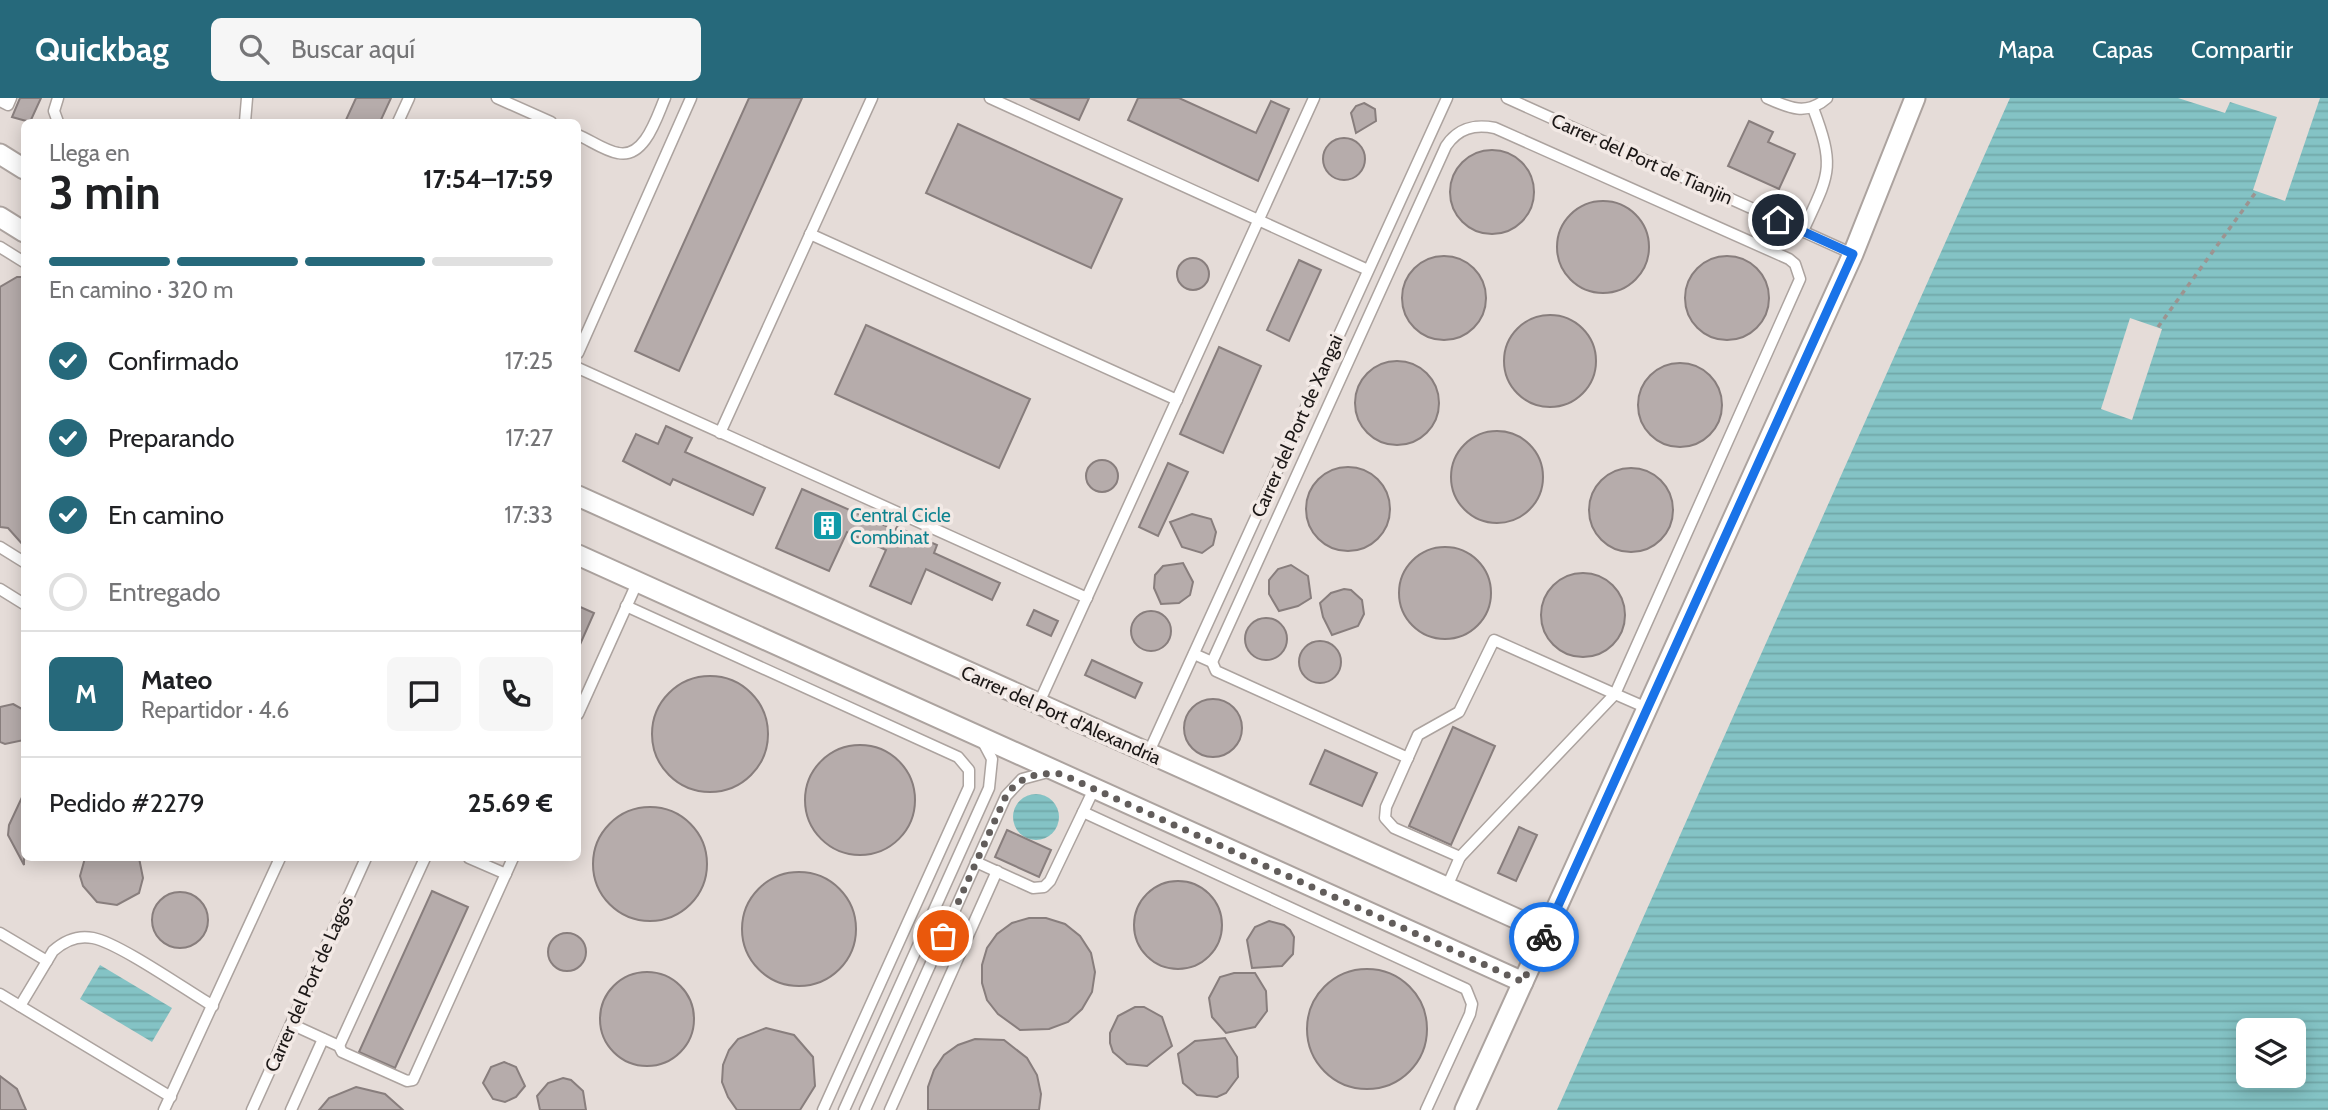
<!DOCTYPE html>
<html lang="es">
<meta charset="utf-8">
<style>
:root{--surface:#fff;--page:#f6f6f6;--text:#202124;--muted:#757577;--line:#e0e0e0;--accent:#26697b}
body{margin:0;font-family:Cabin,sans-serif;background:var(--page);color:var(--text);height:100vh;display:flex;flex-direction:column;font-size:26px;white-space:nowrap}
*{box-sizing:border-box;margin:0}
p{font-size:23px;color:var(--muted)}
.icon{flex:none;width:38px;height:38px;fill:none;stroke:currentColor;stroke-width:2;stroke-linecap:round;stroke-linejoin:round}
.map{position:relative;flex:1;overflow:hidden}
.drawer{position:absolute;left:21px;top:21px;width:560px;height:742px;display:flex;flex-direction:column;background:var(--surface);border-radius:10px;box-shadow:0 4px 18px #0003}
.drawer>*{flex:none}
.fabs{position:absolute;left:2236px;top:920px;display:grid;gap:14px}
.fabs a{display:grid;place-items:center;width:70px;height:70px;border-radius:10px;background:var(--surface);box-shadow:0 4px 18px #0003;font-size:35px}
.pin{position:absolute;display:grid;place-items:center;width:60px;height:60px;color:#fff;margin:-30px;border:4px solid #fff;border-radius:50%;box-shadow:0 2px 7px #0007}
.courier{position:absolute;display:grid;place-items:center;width:70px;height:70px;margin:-35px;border:5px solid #1a73e8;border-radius:50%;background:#fff;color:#222;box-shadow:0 2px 9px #0007}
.headline em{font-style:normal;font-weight:800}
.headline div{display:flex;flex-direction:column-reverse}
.headline{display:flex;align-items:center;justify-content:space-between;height:119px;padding:0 28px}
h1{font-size:46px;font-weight:800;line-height:52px}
.bar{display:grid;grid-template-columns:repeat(4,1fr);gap:10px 7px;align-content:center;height:84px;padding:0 28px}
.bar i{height:9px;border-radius:5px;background:var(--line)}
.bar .on{background:var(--accent)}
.bar p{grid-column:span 4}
.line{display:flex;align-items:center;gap:18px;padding:0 28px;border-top:2px solid var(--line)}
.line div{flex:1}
.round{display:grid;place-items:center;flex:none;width:74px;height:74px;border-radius:10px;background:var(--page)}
ol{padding:0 28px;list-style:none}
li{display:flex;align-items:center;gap:21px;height:77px}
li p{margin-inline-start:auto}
li .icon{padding:7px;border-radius:50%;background:var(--accent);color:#fff;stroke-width:4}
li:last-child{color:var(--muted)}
li i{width:38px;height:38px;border:4px solid var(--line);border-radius:50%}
header{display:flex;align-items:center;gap:42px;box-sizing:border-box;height:98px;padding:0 35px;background:var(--accent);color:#fff}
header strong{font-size:33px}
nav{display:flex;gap:38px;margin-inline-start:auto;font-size:24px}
.search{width:490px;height:63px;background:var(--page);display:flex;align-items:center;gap:18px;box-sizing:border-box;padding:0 24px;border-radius:10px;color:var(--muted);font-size:26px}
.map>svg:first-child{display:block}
</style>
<header>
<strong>Quickbag</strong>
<div class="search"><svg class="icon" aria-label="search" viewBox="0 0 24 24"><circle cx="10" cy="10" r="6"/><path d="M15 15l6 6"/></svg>Buscar aquí</div>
<nav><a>Mapa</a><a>Capas</a><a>Compartir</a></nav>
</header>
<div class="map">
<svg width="2328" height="1012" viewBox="0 0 2328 1012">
<defs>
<pattern id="water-rules" width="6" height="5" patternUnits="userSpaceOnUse" patternTransform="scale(1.75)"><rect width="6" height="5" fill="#84c3c5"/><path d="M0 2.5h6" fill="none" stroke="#71a7a8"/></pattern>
</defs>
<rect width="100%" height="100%" fill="#e5dcd8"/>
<g fill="url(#water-rules)" fill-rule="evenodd">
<path d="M2010,0H2178L2225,15L2230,4L2277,19L2253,92L2285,103L2320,0H2328V1012H1557ZM2249,933H2294V978H2249Z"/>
<circle cx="1036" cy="719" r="23"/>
<path d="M100,867L172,910L152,944L80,901Z"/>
</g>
<path fill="#e5dcd8" d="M2130,220L2162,231L2132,322L2101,311Z"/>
<g fill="#b6acab" stroke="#887e7d" stroke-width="2">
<path d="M20,0H41L30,24L12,19Z"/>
<path d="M356,0H391L380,24H345Z"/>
<path d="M749,0H802L679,273L635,253Z"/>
<path d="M1030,0H1089L1079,22Z"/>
<path d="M1138,0H1179L1256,35L1271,3L1289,11L1258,83L1128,22Z"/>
<path d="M1364,5L1375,11L1376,23L1356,35L1351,15L1356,8Z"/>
<path d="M1749,23L1773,34L1768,44L1795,56L1779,91L1728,68Z"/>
<path d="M958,26L1122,101L1091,170L926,95Z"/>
<circle cx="1344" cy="61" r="21"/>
<circle cx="1492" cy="94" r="42"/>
<circle cx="1603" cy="149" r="46"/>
<circle cx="1444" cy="200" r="42"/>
<circle cx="1727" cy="200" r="42"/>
<circle cx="1193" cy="176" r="16"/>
<path d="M1299,162L1321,172L1289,243L1267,232Z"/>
<path d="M17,179H24V448L8,430L0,429V189Z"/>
<circle cx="1550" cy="263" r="46"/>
<path d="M866,227L1030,301L999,370L835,296Z"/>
<path d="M1219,249L1261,268L1223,355L1180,336Z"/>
<circle cx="1397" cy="305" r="42"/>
<circle cx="1680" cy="307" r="42"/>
<path d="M666,328L692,340L685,354L765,390L753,417L673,381L670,387L623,363L636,336L658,346Z"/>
<circle cx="1497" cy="379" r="46"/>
<circle cx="1102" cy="378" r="16"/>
<path d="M1168,365L1188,374L1158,438L1139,429Z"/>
<circle cx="1348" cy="411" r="42"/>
<circle cx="1631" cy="412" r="42"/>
<path d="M802,391L895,432L897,429L937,447L934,455L1000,485L992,502L926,471L911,506L870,488L886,452L847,434L829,473L776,450Z"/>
<path d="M1192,416L1211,421L1216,434L1213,447L1202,455L1182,449L1170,424Z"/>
<circle cx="1445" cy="495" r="46"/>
<path d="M1183,465L1193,484L1190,497L1179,505L1161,506L1154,490L1155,477L1163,468Z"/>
<path d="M1291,467L1308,478L1311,500L1298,508L1279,513L1269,496V482L1278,471Z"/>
<circle cx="1583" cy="517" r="42"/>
<path d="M1344,491L1351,492L1362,502L1364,516L1358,528L1332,537L1323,519L1320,505L1331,495Z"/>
<path d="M578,508L594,515L578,551Z"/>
<path d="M1034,512L1058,523L1051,538L1027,527Z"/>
<circle cx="1151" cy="533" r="20"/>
<circle cx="1266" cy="541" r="21"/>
<circle cx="1320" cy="564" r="21"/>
<path d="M1092,562L1142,585L1135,600L1085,577Z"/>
<circle cx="710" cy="636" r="58"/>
<circle cx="1213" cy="630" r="29"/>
<path d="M13,606L24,612V642L5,646L0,644V609Z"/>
<path d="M1453,629L1495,648L1451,747L1409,728Z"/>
<circle cx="860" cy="702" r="55"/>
<path d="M1325,652L1377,675L1362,708L1310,686Z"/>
<path d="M24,695V767L8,737L9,727Z"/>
<circle cx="650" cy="766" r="57"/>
<path d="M1519,729L1537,737L1516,783L1498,775Z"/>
<path d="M1007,732L1051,752L1039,779L995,759Z"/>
<path d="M85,760H139L143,780L139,795L117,807L97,804L83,788L80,778Z"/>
<circle cx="799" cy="831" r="57"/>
<circle cx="1178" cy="827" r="44"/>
<path d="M432,793L468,809L395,970L359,954Z"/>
<circle cx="180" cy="822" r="28"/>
<path d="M1029,820H1046L1065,826L1080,838L1091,855L1095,874L1092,894L1082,911L1068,924L1049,931L1020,932L998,916L987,902L982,885V867L987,850L997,836L1012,825Z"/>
<path d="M1269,823L1284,827L1290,832L1294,839L1293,856L1282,868L1252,870L1247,842L1255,829Z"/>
<circle cx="567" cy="854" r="19"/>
<circle cx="1367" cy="931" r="60"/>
<circle cx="647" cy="921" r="47"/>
<path d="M1234,875H1255L1266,893L1267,913L1255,929L1226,935L1212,919L1209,900L1220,879Z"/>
<path d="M1135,909H1144L1162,919L1172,948L1147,968L1127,966L1113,954L1110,945V935L1118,918Z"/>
<path d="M766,930L794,937L813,959L815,988L800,1012H737L728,999L722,984L723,967L729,952L738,941Z"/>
<path d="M1225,940L1237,959L1238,979L1226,995L1217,999L1197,997L1183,985L1178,956L1195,943Z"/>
<path d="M975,941L1004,942L1027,960L1037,977L1041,996L1039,1012H928V989L934,972L944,957L958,947Z"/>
<path d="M504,964L516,969L525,988L516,999L505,1004L493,1001L483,985L491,969Z"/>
<path d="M0,978L17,991L26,1012H0Z"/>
<path d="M563,980L571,982L583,993L586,1012H540L537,998L548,985Z"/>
<path d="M356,989L385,996L403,1012H319L329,1000Z"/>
</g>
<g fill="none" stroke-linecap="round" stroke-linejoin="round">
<defs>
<g id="service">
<path d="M58,0L54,13L58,24"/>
<path d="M497,0L551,24"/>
<path d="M990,0L1368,172"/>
<path d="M1507,0L1853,156"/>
<path d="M1767,0C1789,10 1807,18 1827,0"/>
<path d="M0,3L8,7L11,0"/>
<path d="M245,24L247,0"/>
<path d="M398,24L409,0"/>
<path d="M578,37C590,42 605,53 618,55C645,61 657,18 665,0"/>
<path d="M1803,133C1829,76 1836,71 1813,10"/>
<path d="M810,136L1177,302"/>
<path d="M0,149L24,164"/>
<path d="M578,255L691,0"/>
<path d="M578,270L1087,500"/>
<path d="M720,335L872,0"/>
<path d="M0,449L24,464"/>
<path d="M0,491L24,506"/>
<path d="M626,508L958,659L969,672V689L823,1012"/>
<path d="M1194,556L1212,564L1216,573L1408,660"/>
<path d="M1212,564L1446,48C1458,30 1474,26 1495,30L1789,161L1795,166L1800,181L1615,596L1494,542L1459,614L1418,637L1386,709L1385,720L1394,730L1460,759L1615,596L1647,610"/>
<path d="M1038,607L1314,0"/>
<path d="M578,616L637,485"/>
<path d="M1148,656L1447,0"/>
<path d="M1083,714L1466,891L1472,906L1470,916L1426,1012"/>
<path d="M469,760L506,776"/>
<path d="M976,764L1033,790L1044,789L1050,783L1094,691"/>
<path d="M1446,791L1460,759"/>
<path d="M0,835L47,863"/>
<path d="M0,896L171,999"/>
<path d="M20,908L53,853C64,843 78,837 93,840C119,845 186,892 213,908"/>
<path d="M291,926L339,948L342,954L407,983L413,982L513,760"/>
<path d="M339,948L425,760"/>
<path d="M164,1012L280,760"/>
<path d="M252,1012L366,760"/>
<path d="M291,1012L323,941"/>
<path d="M844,1012L989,690L992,661L983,644"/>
<path d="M865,1012L1006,698L1022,681L1048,674"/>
<path d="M890,1012L997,773"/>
</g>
<g id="minor">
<path d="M0,56L24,71"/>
<path d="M0,119L24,134"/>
<path d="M578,398L1546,834"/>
<path d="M578,457L1523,884"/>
<path d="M1465,1012L1853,156L1915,0"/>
</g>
</defs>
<use href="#service" stroke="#aca39f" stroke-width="13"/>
<use href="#minor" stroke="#aca39f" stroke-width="23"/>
<path stroke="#9c9491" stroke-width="3.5" stroke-dasharray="5 5" stroke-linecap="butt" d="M2158,229L2256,94"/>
<use href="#service" stroke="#fff" stroke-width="10"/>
<use href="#minor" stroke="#fff" stroke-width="19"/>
</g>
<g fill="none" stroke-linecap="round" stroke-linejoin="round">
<path stroke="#625d5b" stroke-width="7" stroke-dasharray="0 12.6" d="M943,838L1006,698C1019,678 1038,674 1061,676L1523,884L1544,839"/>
<path stroke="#1a73e8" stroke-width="9" d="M1544,839L1853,156L1778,122"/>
</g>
<defs>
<symbol id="building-square" viewBox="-11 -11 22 22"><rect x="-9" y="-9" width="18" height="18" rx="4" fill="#0f9aa8" stroke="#f2e9e5"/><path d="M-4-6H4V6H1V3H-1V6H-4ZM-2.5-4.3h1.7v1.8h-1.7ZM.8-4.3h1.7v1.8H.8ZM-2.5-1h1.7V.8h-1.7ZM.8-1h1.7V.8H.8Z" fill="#fff"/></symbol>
</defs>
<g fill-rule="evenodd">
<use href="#building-square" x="810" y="410" width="35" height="35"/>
</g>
<g text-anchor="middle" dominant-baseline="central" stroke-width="7" stroke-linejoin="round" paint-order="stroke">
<g font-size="19" fill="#1c1817" stroke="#f2e9e5">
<text transform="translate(1642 61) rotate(24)">Carrer del Port de Tianjin</text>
<text transform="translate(1297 328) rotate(-66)">Carrer del Port de Xangai</text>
<text transform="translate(1061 617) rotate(24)">Carrer del Port d'Alexandria</text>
<text transform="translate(309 886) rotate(-66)">Carrer del Port de Lagos</text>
</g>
<g font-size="19" fill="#0d838f" stroke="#f2e9e5" text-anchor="start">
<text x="850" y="417">Central Cicle<tspan x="850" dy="22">Combinat</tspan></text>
</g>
</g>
</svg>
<div class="fabs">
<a><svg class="icon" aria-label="layers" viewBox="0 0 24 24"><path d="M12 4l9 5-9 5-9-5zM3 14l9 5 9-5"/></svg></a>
</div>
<div class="pin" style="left:943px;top:838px;background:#ea580c"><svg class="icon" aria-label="bag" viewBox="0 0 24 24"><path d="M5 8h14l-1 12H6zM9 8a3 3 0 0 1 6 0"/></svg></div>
<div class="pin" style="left:1778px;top:122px;background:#1f2937"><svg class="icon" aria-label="home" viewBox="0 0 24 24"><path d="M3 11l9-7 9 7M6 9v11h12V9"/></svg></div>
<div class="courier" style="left:1544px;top:839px"><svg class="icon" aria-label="bike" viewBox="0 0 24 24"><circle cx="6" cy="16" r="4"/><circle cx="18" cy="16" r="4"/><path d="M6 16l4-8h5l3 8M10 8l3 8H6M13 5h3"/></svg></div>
<section class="drawer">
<div class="headline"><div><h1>3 min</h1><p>Llega en</p></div><em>17:54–17:59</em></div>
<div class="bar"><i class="on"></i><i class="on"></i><i class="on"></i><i></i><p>En camino · 320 m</p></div>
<ol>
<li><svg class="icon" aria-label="check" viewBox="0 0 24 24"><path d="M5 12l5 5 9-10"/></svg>Confirmado<p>17:25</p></li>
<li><svg class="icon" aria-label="check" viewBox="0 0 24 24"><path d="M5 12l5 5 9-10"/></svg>Preparando<p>17:27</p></li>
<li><svg class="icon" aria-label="check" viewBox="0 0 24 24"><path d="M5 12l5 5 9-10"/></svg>En camino<p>17:33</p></li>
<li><i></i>Entregado</li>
</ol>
<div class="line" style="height:126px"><b class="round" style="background:var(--accent);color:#fff">M</b><div><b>Mateo</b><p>Repartidor · 4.6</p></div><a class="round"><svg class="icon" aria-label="chat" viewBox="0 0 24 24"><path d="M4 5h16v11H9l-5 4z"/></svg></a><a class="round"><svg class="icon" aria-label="phone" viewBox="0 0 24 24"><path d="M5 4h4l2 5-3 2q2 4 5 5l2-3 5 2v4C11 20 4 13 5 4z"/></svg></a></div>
<div class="line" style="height:91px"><div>Pedido #2279</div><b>25.69 €</b></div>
</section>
</div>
